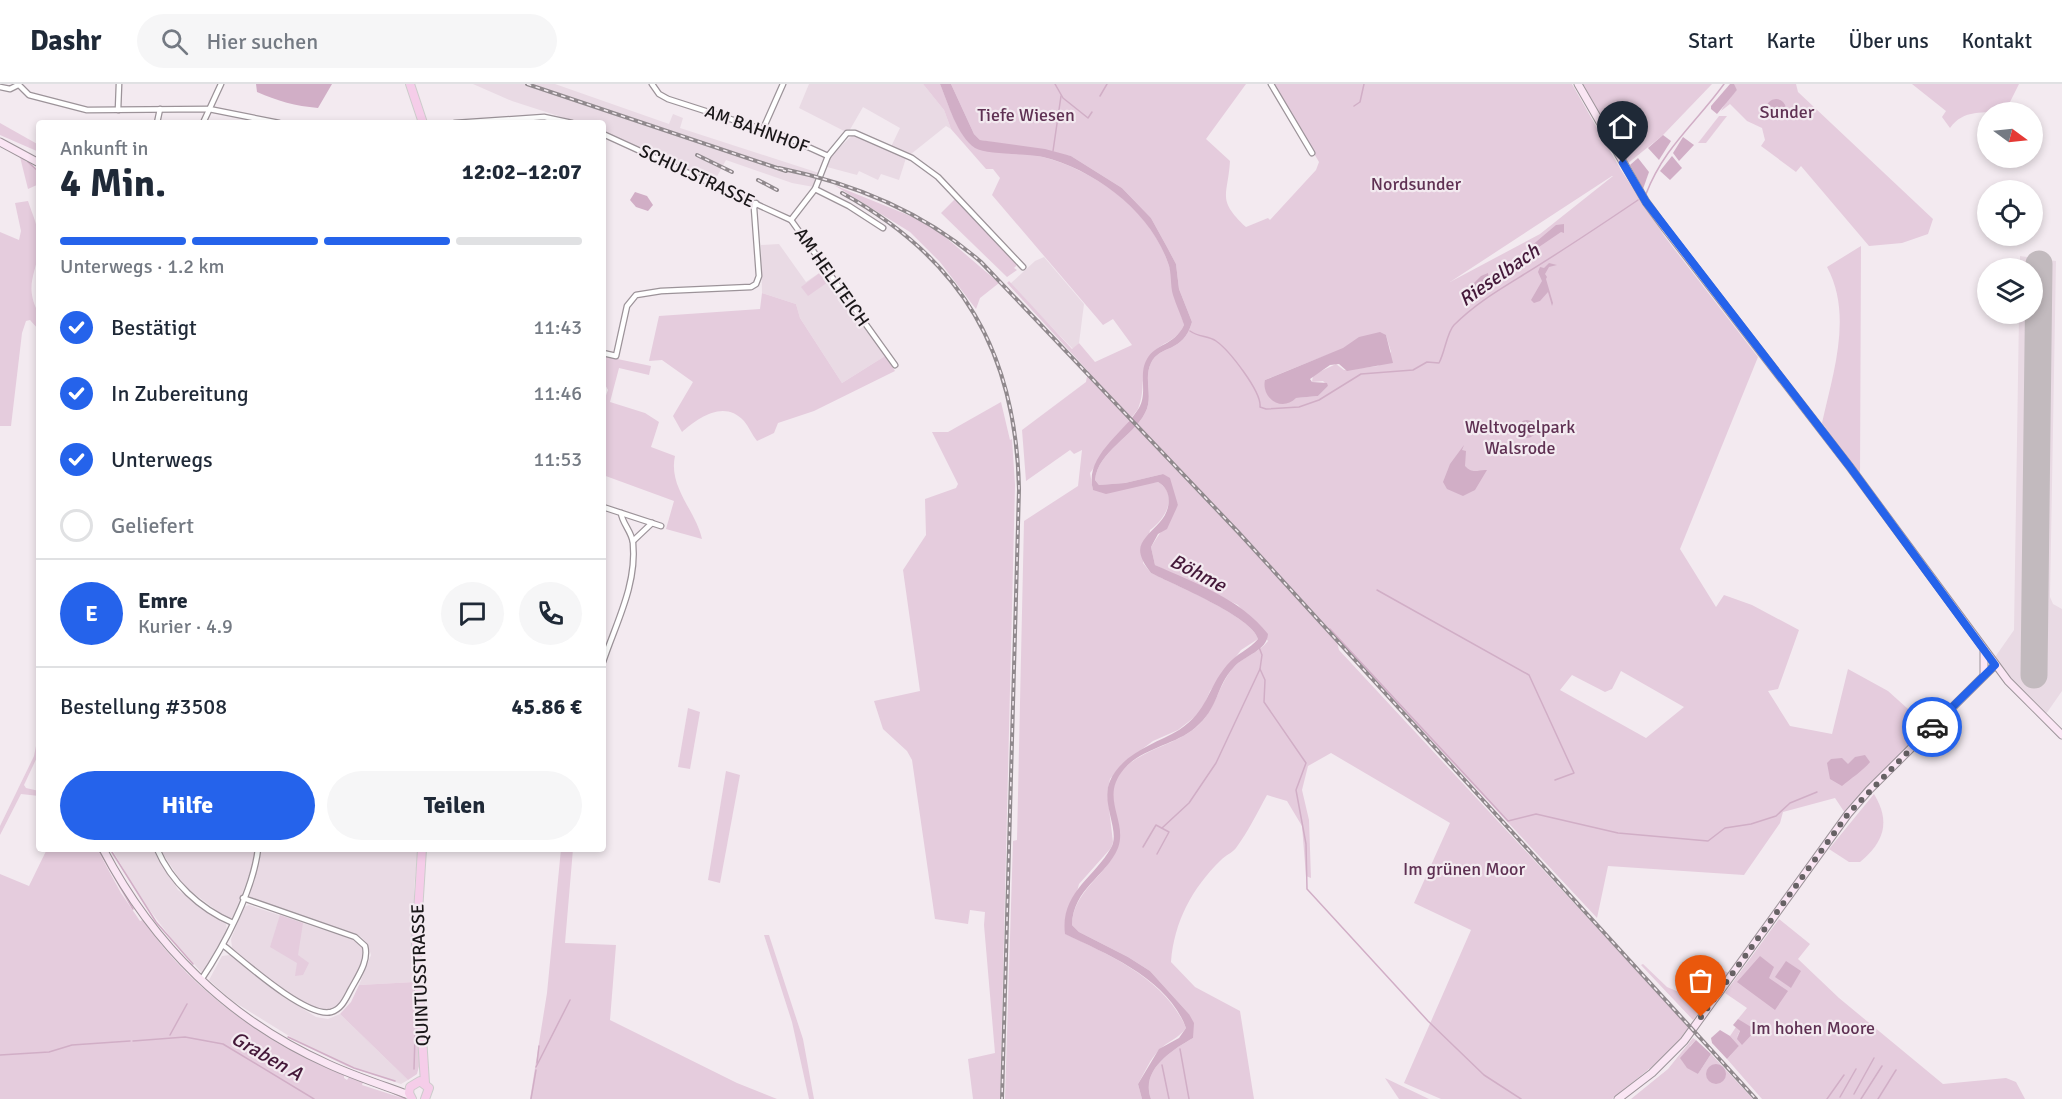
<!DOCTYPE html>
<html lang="de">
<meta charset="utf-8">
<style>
:root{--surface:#fff;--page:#f6f6f7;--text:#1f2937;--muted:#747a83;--line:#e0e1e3;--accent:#2563eb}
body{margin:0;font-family:Signika,sans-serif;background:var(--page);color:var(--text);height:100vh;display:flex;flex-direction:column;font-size:22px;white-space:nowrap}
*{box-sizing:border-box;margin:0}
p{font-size:20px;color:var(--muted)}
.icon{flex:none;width:33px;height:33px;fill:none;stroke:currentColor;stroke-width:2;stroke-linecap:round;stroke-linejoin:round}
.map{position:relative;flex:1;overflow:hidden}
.sheet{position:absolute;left:36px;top:36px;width:570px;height:732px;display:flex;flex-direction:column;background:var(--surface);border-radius:6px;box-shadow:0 3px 9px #0003}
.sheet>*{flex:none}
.needle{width:39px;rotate:105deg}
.tools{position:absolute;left:1977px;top:18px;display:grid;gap:12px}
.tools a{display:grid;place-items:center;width:66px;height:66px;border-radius:50%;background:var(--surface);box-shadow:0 3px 9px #0003;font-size:30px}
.pin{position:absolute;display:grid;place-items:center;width:51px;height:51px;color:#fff;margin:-62px -26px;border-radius:50% 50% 50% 0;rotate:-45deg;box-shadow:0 0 6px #0007}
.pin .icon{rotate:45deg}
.courier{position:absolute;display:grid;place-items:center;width:60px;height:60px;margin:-30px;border:4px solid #2563eb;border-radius:50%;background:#fff;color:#222;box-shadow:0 2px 8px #0007}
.overview em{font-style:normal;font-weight:800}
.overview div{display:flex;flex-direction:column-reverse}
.overview{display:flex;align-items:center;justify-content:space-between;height:102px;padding:0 24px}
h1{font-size:39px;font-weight:800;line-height:45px}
.bar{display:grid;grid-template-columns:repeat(4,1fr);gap:9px 6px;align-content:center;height:72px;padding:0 24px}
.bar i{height:8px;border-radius:4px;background:var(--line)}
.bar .current{background:var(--accent)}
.bar p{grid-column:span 4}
.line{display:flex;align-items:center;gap:15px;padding:0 24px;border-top:2px solid var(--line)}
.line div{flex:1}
.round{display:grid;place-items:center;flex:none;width:63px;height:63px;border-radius:32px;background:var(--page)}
ol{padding:0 24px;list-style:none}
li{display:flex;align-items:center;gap:18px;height:66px}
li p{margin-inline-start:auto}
li .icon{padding:6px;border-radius:50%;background:var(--accent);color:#fff;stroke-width:4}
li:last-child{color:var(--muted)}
li i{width:33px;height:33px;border:3px solid var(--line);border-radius:50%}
.primary-button{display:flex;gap:12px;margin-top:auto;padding:12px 24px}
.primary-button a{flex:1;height:69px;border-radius:36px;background:var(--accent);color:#fff;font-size:24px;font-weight:800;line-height:69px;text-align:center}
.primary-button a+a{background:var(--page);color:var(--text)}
header{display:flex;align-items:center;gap:36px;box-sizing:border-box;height:84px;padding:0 30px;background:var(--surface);border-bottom:2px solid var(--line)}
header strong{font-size:28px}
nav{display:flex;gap:33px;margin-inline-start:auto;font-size:21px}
.search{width:420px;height:54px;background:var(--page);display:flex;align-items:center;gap:15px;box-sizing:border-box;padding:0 21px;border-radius:33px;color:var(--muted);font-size:22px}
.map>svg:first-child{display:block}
</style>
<header>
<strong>Dashr</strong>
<div class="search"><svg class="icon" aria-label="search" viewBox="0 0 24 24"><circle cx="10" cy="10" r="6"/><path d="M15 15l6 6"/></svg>Hier suchen</div>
<nav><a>Start</a><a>Karte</a><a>Über uns</a><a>Kontakt</a></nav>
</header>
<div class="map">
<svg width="2062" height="1015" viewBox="0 0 2062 1015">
<rect width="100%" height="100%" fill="#f3eaf0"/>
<g fill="#e9dae4">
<path d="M473,0H555L669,40L673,30L683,34L680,44L819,89L814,103L792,99L726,76L714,98L603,47V39H580L512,17Z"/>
<path d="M809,0H923L944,26L951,45L946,42L906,74L899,96L881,90L878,96L859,87L857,91L827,83L832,70L853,51L889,67L900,44L863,23L848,49L799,24Z"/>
<path d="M779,160L806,198L825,185L885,272L842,299L800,234L796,220L762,209L761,161Z"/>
<path d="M2020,172L2056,177L2050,513L2053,520L2062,525V607L2046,630L1993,576L2014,546L2019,230H2032V184H2020Z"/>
<path d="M1044,173L1084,220L1079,259L1073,265L1010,200L1035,177Z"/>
<path d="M112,765H153L178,806L226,840L227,847L206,888L202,889L171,854L139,812Z"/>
<path d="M160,765H256L252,784L233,833L228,835L184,802Z"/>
<path d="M261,765H418L414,803V898L359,901L371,871L368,860L361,853L251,815L249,810L259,780Z"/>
<path d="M249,821L357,857L363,864V879L346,914L336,926H317L287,909L236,869L232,864L231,855L244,823Z"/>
<path d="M230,871L284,913L316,933L328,935L340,930L408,996L401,1000L346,982L302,960L231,916L209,896L222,872Z"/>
</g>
<g fill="#e5ccdd" fill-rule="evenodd">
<path d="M923,0H940C947,16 958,52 972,60C993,73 1020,67 1043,73C1096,87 1150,126 1168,179C1175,199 1178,221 1184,241C1175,260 1161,257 1153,270C1137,294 1147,303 1138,325L1090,389L1093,406L1158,398C1179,410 1166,435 1150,446L1143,479L1151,489C1173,500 1253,533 1258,555L1241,566L1210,607L1201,628L1178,646L1153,657L1122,680L1110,695L1107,708L1113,758L1111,764L1079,800L1066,850C1110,871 1166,896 1186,944C1178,955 1168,957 1159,966C1150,975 1144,990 1138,1000L1142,1015H1005L1013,757L1017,756L1024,437L1078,402L1082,366L1074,370L1070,366L1026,397L1022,346L1086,298L1088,287L1007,199L1009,197L1072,265L1079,259L1095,278L1132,261L1113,235L1103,241L992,111L1000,94L993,85H986L951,45L944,26Z"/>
<path d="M951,0H1246L1206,55L1230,77C1228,112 1216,115 1246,143L1268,134L1270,136L1316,86L1319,78L1273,0H1572L1621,86L1665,153L1758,273L1680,465L1716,523L1724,511L1752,521L1799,546L1778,605L1768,607L1790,642L1832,650L1848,585L1888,607L1927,642L1845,729L1835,714L1783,728L1780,739L1744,791L1608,782L1597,834L1336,554L1339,566L1689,943L1670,968L1612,1015H1441L1404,999L1471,846L1414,819L1450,739L1331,669L1308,682L1302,706L1309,736L1311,794L1306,792L1302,742L1287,717L1267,711C1257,729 1248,748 1236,764C1232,769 1226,771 1221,776C1192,804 1174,838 1171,878L1195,903L1240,927L1254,1015H1151C1140,986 1172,966 1193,954L1189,930L1150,887L1128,873L1079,848L1072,841C1073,807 1105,793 1117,765C1126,743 1105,719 1115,697C1130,667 1170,664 1194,645C1215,629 1217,604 1232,585C1242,573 1259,569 1268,557L1238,521L1155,481L1151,463L1178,421L1163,390L1125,399L1099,401L1095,396C1098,367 1133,353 1145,329C1154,313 1143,295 1151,279C1160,260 1183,270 1192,238L1179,205L1176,180L1167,163L1151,134L1122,104L1071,72L980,56L974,50ZM1613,92L1540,150L1450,198L1612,92ZM1386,251L1391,268L1378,282L1344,286L1336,280L1313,291L1312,298L1323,297L1328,302L1318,312L1295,314L1265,306V296C1305,279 1344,264 1386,251ZM1621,587L1684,623L1646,654L1560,606L1572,591L1605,608L1612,605Z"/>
<path d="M1583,0H1712L1663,51L1627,80Z"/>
<path d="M1733,0H1796L1798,8L1933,135L1928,150L1902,159L1869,162L1801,82L1796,88L1761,62L1765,56L1762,44L1747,37L1730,20L1721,27L1727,16L1737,6Z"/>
<path d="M1912,0H2019L2005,28C1984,29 1963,25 1950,44L1942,33L1946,27Z"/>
<path d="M1719,32H1727L1706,59H1698Z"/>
<path d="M0,39L39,61V68L0,51Z"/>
<path d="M20,73L39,86V100L28,105Z"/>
<path d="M834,101L918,135L943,151L999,199L980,214L976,225L940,178L910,148Z"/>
<path d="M956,114L1017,181L1014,184L1017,186L1007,193L941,129Z"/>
<path d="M28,117C33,132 40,146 39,162C38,187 24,199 37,226L39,225V246L30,236L26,237L22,249L11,342H0V148L19,156L21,147L15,119Z"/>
<path d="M1861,162L1860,392L1822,339C1833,289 1853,231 1827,183Z"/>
<path d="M821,188L828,198L808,212L801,203Z"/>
<path d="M762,209L796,220L800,234L842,299L885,272L895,287L814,327L778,339L774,349L757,357C752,351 749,343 744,337C724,315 698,334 682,348L673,332L693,298L662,276L649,277L659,232L760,225Z"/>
<path d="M603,272L651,282L649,291L619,284L610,318L645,329L659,338L651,363L675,372C668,403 696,427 702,455L666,445L674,417L603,391C603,369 600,322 608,306L603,297Z"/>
<path d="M1001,318L1010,356L1012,355L1015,401L1000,1015H973L968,975L995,969L984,841L985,828L970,826L968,840L935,835L912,676L907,667L883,645L874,617L920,607L903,486L926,451L925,415L956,404L958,400L932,348H948Z"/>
<path d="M688,624L700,628L690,685L678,683Z"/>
<path d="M39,647V669L24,701L26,704L39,707V712L21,710L0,751V742L34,672Z"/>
<path d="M726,687L740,691L720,799L708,796Z"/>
<path d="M1874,710C1891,738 1884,758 1860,778H1849L1829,765Z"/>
<path d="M47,765H97L121,809L140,837L143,836C192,908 265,958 344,991V994L347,996L349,993L363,998L362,1001L405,1015H0V790L29,802Z"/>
<path d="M561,765H573L565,859L616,861L610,936L737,999L777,1015H530L547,909Z"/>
<path d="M280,831L303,839L298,871L309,879L303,891L295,892L297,879L270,863Z"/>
<path d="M1779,835L1810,860L1798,875L1839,914L1943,1000L2006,994L2016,998L2025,1015H1762L1727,975L1739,962L1730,952L1736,943L1740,947L1737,952L1745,941L1738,935L1747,924L1725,909Z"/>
<path d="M764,851H769L803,955L814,1015H809L792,938Z"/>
<path d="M1643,880L1667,903L1700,917L1704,909L1706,885L1712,882L1729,889L1693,936L1641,881Z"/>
<path d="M414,898L420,978L417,990L408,996L340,930L351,918L359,901Z"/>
<path d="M1693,954L1696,956L1690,962L1698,990L1711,970L1753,1015H1631L1668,985Z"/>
<path d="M1385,994L1429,1015H1399Z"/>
</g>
<g fill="#d1aec6">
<path d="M256,0H332L318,24C295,22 278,17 257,8Z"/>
<path d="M940,0H951L974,50L980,56L1045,65L1071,72L1122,104L1151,134L1167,163L1176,180L1179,205L1192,238C1183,270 1160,260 1151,279C1143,295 1154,313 1145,329C1133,353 1098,367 1095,396L1099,401L1125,399L1163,390L1170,394L1178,421L1167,445L1158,450L1151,463L1155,481C1195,499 1241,515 1268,550C1267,567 1245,571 1234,583C1215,603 1220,623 1195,644C1175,661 1142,664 1124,685C1099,714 1128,736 1118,764C1106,793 1073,804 1072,841L1079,848L1128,873L1150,887L1189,930L1194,939L1193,954C1172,966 1140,986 1151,1015H1142L1138,1000L1159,965L1179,954L1186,944C1168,895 1109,871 1065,850C1060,809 1094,794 1111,764C1121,747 1100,719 1110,697C1122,669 1155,660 1179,646C1209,626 1206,606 1227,581C1236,570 1250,565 1258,555C1253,533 1172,500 1151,489C1130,462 1143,457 1160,438C1171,426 1173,406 1158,398L1106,410L1093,406C1084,372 1123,350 1139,324C1148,309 1138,290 1147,275C1156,259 1174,262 1184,241C1181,231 1176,221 1173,211C1170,201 1172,189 1168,179C1150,127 1095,86 1043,73C1026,69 987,71 975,64C957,52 948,19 940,0Z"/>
<path d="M1730,0H1734L1737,6L1717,30L1711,25V22Z"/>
<circle cx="1776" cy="25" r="10"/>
<path d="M1663,51L1671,57L1659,76L1648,64Z"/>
<path d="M1683,53L1694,61L1679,77L1673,69Z"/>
<path d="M1672,72L1682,84L1670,96L1660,87Z"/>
<path d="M1638,74L1649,88L1643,105L1630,81Z"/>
<path d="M635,108L647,112L653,121L648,127L636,123L630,116Z"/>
<path d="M1564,140V149L1561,148L1536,165L1537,172L1534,174L1530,163L1556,141Z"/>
<path d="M1549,179L1557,181L1549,183L1545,190L1547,193L1546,195L1553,219L1552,222L1548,208L1540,217L1534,219L1531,216L1542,197L1538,188L1540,183L1544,184Z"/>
<path d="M1488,189L1490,203L1477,211L1471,202L1481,192Z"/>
<path d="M1380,248L1386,251L1393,279L1347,287L1339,280L1330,281L1310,295L1312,298L1327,299L1328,302L1318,312L1296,314C1281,329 1261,313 1265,296L1343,264L1359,253Z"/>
<circle cx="1527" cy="345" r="9"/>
<path d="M1464,361L1462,366L1466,367L1465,382C1473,391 1479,385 1487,386L1475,406L1463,412L1447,405L1443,398L1450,380Z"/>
<path d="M1865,671L1870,678C1865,685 1849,696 1842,702L1830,695L1827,679L1831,675L1842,674L1848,680L1855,673Z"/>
<path d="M1760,872L1774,883L1769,894L1788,907L1775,926L1737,898Z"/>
<path d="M1786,877L1801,887L1791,904L1775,893Z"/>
<path d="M1738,935L1756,946L1742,961L1737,955L1740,947L1733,941Z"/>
<path d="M1720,946L1730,952L1739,962L1727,975L1712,959L1711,954Z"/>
<path d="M1696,956L1711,970L1698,990L1687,984L1680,974Z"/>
<circle cx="1716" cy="990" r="10"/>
</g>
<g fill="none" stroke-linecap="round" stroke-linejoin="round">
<g stroke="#d1aec6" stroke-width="1.5">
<path d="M1055,0L1063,14L1088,34L1092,28"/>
<path d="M1100,12L1107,0"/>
<path d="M1354,22L1360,18L1364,0"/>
<path d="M1053,67L1061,12"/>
<path d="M28,78L39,88"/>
<path d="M1646,110C1664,63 1696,39 1724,0"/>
<path d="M1190,247C1198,253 1209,252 1216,257C1229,266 1262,308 1260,323L1266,325L1299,323L1319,316L1361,290L1413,286L1427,278L1439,279C1445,268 1447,248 1454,241C1475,220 1497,207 1523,191C1562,167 1601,141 1638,116"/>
<path d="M1377,506L1529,591L1574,689L1555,696"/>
<path d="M1330,545L1508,737L1536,730L1618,749L1708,757L1725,744L1751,740L1776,732L1790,719L1817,708"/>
<path d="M1260,585L1265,596L1264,618L1306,679L1296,706L1306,760L1307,805L1428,937L1484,991L1521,1015"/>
<path d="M1162,744L1189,719L1216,679L1260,585L1262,571L1259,563"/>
<path d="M1143,763L1156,741L1169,748L1157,770"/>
<path d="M98,765L133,825"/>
<path d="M110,765L156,838L193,880"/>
<path d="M170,951L187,920"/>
<path d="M288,953L354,984L395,997"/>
<path d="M133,957L185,953L223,960L314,1015"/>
<path d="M1180,965L1189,1015"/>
<path d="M0,971L49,968L72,961L130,957"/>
<path d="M537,979L539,962"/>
<path d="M1162,981L1169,1015"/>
<path d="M536,983L570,916"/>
<path d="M414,985L415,951"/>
<path d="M393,1009L406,1015"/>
<path d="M1854,1010L1874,974"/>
<path d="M1840,1013L1856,985"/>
<path d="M531,1015L536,986"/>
<path d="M1827,1015L1844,991"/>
<path d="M1861,1015L1882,982"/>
<path d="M1878,1015L1896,986"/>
</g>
<path stroke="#c2babe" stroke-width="27" d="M2034,591L2039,180"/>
<defs>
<g id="street">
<path d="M18,0L29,11L87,26L209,25L279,39"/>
<path d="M652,0L659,10L668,15L786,53L828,72"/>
<path d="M1271,0L1312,69"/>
<path d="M0,3L10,5L18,1"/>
<path d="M118,26L119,0"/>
<path d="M157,39L160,25"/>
<path d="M203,39L221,0"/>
<path d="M455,39L544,33L572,39"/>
<path d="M763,45L783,0"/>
<path d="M603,50L791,136L895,281"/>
<path d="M815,105L849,122L883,144"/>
<path d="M791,136L815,105L828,72L847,49H855L912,74L938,93L1023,183"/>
<path d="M603,269L616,272L627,222L636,211L661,207L751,203L756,200L759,192L754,124L756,119"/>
<path d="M603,423L661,442"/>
<path d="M633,457L652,439"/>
<path d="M603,578C616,539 637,501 633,459C632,448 622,439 621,429"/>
<path d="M157,765C171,798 200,825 233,839"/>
<path d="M223,861C243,877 306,934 331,928C342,925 346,914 351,905C358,892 369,877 365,862L355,853L243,814"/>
<path d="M201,896C224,862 253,807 258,765"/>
</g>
<g id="secondary">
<path d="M1578,0L1646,118L1665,144L1850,383L2008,597L2062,651"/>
<path d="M0,58L39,79"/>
<path d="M1984,567V591"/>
<path d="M103,765C153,861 229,936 328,980C354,992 382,1001 409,1011"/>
<path d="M1618,1015L1652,989L1684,957L1848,730L1869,706L1995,581"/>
</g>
<g id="primary">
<path d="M410,0L423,39"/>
<path d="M422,765L416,860L425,999"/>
<path d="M412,1015L409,1009L410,1003L420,997L429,1004L425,1015"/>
</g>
</defs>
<use href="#street" stroke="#9c9399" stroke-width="7"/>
<use href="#secondary" stroke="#9c9399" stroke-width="9"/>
<use href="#primary" stroke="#cdcccc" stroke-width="10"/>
<use href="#street" stroke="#fff" stroke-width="4.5"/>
<use href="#secondary" stroke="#fae6f4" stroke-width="7"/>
<use href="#primary" stroke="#f5cde9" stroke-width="8"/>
<defs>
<g id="rail">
<path d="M527,0L786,87"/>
<path d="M697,71L732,88"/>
<path d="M779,84C852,99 924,128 981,178L1239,449L1756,1015"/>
<path d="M758,96L777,106"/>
<path d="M842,109C962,175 1016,268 1019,405L1002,1015"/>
</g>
</defs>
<use href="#rail" stroke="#90898d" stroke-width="4"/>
<use href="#rail" stroke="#f3eaf0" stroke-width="1.5" stroke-dasharray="4.5" stroke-linecap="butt"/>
</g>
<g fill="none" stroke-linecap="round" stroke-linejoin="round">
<path stroke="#666164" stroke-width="6" stroke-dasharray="0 10.8" d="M1701,933L1848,730L1932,643"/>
<path stroke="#2563eb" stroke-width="8" d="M1623,79L1646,118L1850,383L1995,581L1932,643"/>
</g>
<g text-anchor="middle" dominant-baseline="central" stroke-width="4.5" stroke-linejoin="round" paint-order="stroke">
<g font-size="18" fill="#5f3153" stroke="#f3eaf0">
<text x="1787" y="28">Sunder</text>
<text x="1026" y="31">Tiefe Wiesen</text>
<text x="1416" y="100">Nordsunder</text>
<text x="1520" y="343">Weltvogelpark<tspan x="1520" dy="21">Walsrode</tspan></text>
<text x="1464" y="785">Im grünen Moor</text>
<text x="1813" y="944">Im hohen Moore</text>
</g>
<g font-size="18" fill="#1a1719" stroke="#f3eaf0">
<text transform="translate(757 45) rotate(20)">AM BAHNHOF</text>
<text transform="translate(697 92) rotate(25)">SCHULSTRASSE</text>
<text transform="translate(832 193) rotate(55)">AM HELLTEICH</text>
<text transform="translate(420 891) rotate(-92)">QUINTUSSTRASSE</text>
</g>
<g font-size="20" font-style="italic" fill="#441839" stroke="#f3eaf0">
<text transform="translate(1499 191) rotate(-35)">Rieselbach</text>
<text transform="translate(1198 489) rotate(27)">Böhme</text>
<text transform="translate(267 972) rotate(30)">Graben A</text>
</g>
</g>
</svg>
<div class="tools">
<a><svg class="needle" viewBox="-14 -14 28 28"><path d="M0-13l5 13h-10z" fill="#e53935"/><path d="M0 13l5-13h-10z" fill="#747a83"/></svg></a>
<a><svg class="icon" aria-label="locate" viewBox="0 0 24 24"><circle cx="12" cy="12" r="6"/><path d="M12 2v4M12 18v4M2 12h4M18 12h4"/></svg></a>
<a><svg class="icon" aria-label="layers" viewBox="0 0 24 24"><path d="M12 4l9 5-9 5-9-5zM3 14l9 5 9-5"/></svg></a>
</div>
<div class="pin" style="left:1701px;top:933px;background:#ea580c"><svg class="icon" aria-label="bag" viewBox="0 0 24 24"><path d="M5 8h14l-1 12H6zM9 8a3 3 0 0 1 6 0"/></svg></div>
<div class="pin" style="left:1623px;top:79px;background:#1f2937"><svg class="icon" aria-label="home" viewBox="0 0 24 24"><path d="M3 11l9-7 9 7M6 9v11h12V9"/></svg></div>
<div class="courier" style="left:1932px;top:643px"><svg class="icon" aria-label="car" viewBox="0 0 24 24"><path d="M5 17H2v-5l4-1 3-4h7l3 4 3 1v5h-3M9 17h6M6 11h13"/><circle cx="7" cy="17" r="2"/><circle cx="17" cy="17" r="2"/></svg></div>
<section class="sheet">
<div class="overview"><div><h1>4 Min.</h1><p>Ankunft in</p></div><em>12:02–12:07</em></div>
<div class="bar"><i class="current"></i><i class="current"></i><i class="current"></i><i></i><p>Unterwegs · 1.2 km</p></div>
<ol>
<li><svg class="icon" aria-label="check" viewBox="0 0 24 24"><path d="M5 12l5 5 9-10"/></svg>Bestätigt<p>11:43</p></li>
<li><svg class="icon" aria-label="check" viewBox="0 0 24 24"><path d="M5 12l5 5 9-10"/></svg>In Zubereitung<p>11:46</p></li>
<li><svg class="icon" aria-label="check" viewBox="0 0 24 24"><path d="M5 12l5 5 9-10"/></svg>Unterwegs<p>11:53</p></li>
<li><i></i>Geliefert</li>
</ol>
<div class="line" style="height:108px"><b class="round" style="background:var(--accent);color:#fff">E</b><div><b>Emre</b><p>Kurier · 4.9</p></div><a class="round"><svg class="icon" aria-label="chat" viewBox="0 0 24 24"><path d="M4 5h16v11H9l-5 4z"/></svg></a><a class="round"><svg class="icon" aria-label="phone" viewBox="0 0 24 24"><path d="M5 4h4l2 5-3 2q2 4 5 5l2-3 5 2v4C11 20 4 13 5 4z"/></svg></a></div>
<div class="line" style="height:78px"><div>Bestellung #3508</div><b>45.86 €</b></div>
<div class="primary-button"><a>Hilfe</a><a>Teilen</a></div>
</section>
</div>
